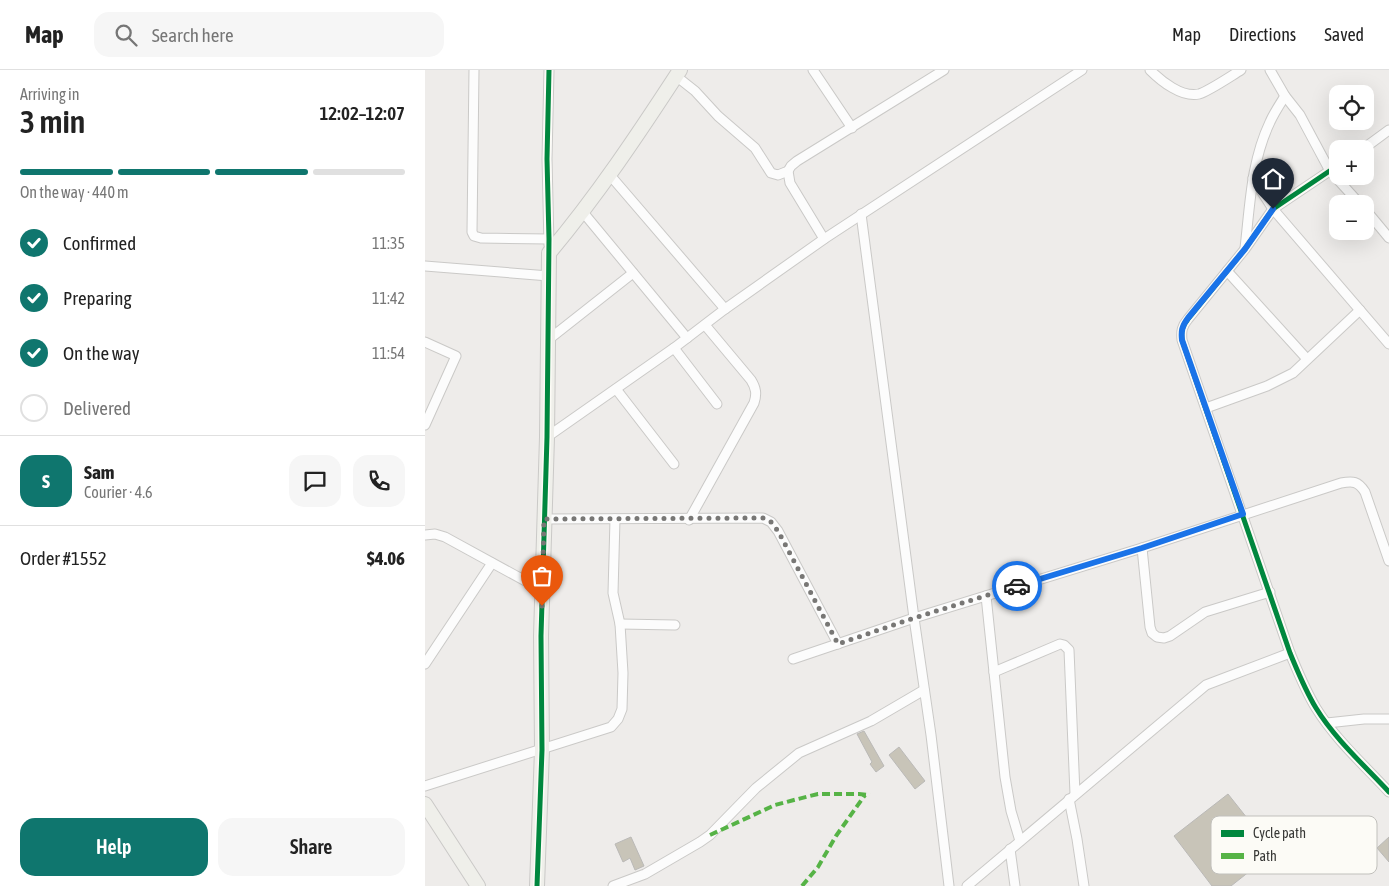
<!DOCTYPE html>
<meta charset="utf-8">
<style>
:root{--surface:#fff;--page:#f6f6f6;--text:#222;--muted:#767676;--line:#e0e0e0;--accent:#0f766e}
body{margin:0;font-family:"Asap Condensed",sans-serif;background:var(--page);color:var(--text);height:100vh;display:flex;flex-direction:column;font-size:19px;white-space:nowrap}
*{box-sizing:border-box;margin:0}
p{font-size:16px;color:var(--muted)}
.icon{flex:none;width:28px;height:28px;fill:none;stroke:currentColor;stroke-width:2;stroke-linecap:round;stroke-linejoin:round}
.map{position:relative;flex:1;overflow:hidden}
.sheet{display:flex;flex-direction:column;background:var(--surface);width:425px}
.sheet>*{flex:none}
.buttons{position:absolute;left:904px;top:15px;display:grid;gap:10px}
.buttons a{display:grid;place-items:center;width:45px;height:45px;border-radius:10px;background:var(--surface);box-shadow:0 5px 20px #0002;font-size:25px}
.pin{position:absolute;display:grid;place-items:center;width:42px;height:42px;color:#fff;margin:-51px -21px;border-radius:50% 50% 50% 0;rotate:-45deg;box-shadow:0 0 5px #0007}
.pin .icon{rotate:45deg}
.courier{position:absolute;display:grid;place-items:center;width:50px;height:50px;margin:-25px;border:4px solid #1a73e8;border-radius:50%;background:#fff;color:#222;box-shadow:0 1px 6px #0007}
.head em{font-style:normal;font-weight:600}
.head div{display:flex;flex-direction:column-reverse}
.head{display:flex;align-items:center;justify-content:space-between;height:85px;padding:0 20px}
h1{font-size:32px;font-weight:600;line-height:38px}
.bar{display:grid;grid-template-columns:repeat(4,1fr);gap:8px 5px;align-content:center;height:60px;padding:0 20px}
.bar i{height:6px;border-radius:4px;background:var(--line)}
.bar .selected{background:var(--accent)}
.bar p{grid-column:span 4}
.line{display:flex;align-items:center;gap:12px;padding:0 20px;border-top:1px solid var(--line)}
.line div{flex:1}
.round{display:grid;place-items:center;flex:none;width:52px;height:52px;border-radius:15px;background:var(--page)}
ol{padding:0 20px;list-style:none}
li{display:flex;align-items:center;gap:15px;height:55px}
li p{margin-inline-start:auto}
li .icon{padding:5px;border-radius:50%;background:var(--accent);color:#fff;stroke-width:4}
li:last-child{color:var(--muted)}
li i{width:28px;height:28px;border:2px solid var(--line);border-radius:50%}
.button{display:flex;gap:10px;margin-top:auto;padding:10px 20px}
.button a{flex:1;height:58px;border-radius:15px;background:var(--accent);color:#fff;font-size:20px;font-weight:600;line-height:58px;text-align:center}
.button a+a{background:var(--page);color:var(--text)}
header{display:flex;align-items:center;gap:30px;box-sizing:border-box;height:70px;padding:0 25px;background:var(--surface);border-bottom:1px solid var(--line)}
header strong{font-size:24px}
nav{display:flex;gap:28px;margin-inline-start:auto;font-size:18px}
.search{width:350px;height:45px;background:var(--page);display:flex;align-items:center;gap:12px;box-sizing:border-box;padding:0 18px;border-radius:15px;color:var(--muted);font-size:19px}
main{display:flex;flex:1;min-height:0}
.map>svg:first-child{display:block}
</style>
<header>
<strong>Map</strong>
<div class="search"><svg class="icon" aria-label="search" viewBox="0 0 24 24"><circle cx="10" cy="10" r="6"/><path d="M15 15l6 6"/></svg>Search here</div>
<nav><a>Map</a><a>Directions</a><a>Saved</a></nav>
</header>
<main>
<section class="sheet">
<div class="head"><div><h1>3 min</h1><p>Arriving in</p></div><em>12:02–12:07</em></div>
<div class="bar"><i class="selected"></i><i class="selected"></i><i class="selected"></i><i></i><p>On the way · 440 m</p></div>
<ol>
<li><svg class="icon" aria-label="check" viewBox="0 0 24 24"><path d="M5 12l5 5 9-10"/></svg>Confirmed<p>11:35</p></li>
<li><svg class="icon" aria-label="check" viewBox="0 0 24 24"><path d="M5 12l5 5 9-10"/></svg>Preparing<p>11:42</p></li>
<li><svg class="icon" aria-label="check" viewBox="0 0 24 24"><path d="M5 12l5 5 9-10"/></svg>On the way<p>11:54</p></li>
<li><i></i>Delivered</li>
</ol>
<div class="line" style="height:90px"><b class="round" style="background:var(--accent);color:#fff">S</b><div><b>Sam</b><p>Courier · 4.6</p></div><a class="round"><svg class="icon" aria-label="chat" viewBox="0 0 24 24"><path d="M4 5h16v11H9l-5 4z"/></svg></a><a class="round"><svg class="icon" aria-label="phone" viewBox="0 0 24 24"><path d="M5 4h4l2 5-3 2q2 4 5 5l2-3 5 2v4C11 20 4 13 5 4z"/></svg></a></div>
<div class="line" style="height:65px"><div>Order #1552</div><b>$4.06</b></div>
<div class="button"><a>Help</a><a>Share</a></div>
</section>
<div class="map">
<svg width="964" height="816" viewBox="0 0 964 816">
<rect width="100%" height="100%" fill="#eeecea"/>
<g fill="#c8c4b8" stroke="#bab9b7">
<path d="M439,661L459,696L451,702L445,694L447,692L432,664Z"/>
<path d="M474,677L500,711L490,719L464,685Z"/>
<path d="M803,724L849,782L806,816H787L749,766Z"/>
<path d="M206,767L219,796L210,800L205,788L198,792L190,774Z"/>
<path d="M964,767V792L952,778Z"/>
</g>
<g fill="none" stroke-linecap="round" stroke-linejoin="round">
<defs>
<g id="street">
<path d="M49,0L47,162L49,166L56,168L124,169"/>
<path d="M124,0L122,89L124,175"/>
<path d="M388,0L427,58"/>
<path d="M725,0C736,11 757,28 774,24C784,21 806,6 816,0"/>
<path d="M845,0L860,26L875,45L905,101L935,134"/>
<path d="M251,6L270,21L293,46L330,78L346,103L353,105L363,101L366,96L372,91L519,0"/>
<path d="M938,79L964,60"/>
<path d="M912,96L848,139L820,179L763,249C757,256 756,261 757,270L865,583C873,602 880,620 891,638C910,669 939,695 964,722"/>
<path d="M363,101L365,113L399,169"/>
<path d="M184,104L300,239"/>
<path d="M828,108L848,139L964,274"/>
<path d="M940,139L964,168"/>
<path d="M157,141L262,268"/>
<path d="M436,144L489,548L506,665L524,816"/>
<path d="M820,178C825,135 826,92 845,52C849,43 855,34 860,26"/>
<path d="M0,196L124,206"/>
<path d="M802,201L882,289"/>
<path d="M123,270L208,203"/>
<path d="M0,272L31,286L0,355"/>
<path d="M249,278L292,334"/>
<path d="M191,319L249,394"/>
<path d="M781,338L842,316L868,303L935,240"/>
<path d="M122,367L249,278L300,239L399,169L657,0"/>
<path d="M119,449L338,448L346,452L353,461L413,574"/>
<path d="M264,450L329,333C332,324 331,318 326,310L280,255"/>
<path d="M0,465L10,464L20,467L117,520"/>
<path d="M717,478L725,557L727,563L732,567L739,568L745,566L780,542L845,522"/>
<path d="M561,526L580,707L586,741L595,771"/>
<path d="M195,554L250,555"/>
<path d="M368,589L489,548L717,478L916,413C928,411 933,411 940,422L964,491"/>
<path d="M0,594L67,493"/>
<path d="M569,602L635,574L639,575L644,580L650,724"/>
<path d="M902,653L939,649H964"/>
<path d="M0,716L186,657L193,649L197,639L198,603L195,554L188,523L190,449"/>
<path d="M644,729L652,769L659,816"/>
<path d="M585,779L590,816"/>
<path d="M188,816L220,804L275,772L285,765L331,718L374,683L446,651L499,620"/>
<path d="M542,816L781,615L865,583"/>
</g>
<g id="secondary">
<path d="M0,734L53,816"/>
<path d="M112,816L117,680L116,566L122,367L124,183C172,126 214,63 255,0"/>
</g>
</defs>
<use href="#street" stroke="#cac9c7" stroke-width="11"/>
<use href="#secondary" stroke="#cac9c7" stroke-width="16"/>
<use href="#street" stroke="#fcfcfc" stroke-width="9"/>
<use href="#secondary" stroke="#efefea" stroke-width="14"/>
<g stroke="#56b346" stroke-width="4" stroke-dasharray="8 4" stroke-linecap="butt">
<path d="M285,765L350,735L369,730L393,724H434L445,725"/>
<path d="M377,816L393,797L411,766L440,725"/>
</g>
<defs>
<g id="cycleway">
<path d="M912,96L848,139L820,179L763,249C757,256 756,261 757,270L865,583C873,602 880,620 891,638C910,669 939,695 964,722"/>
<path d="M112,816L117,680L116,566L122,367L124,169L122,89L124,0"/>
</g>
</defs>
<use href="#cycleway" stroke="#fcfbf6" stroke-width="8"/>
<use href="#cycleway" stroke="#00873e" stroke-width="5"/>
</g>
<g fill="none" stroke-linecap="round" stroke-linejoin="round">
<path stroke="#787775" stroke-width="5" stroke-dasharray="0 9" d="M117,536L119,449L338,448L346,452L353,461L413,574L489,548L592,516"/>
<path stroke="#1a73e8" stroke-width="6" d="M592,516L717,478L818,444L757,270C756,261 757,256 763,248L820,179L848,139"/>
</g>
<rect x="786" y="746" width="166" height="58" rx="8" fill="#fcfbf6" stroke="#c1c0bc" stroke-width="1"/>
<rect x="796" y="760" width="23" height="7" fill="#00873e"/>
<rect x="796" y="783" width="23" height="6" fill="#56b346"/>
<g font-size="14" fill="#383836">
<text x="828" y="768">Cycle path</text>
<text x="828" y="791">Path</text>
</g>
</svg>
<div class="buttons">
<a><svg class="icon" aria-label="locate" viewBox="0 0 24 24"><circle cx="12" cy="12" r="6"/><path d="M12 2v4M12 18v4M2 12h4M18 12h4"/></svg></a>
<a>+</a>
<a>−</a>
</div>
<div class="pin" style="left:117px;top:536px;background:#ea580c"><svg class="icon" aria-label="bag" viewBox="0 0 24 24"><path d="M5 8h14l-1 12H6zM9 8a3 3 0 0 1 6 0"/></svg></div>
<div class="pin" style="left:848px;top:139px;background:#1f2937"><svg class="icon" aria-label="home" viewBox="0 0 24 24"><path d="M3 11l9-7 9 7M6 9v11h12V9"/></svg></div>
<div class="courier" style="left:592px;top:516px"><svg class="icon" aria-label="car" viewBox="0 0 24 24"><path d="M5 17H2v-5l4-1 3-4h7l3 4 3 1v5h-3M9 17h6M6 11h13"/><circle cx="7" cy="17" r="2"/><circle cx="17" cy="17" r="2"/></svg></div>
</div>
</main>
